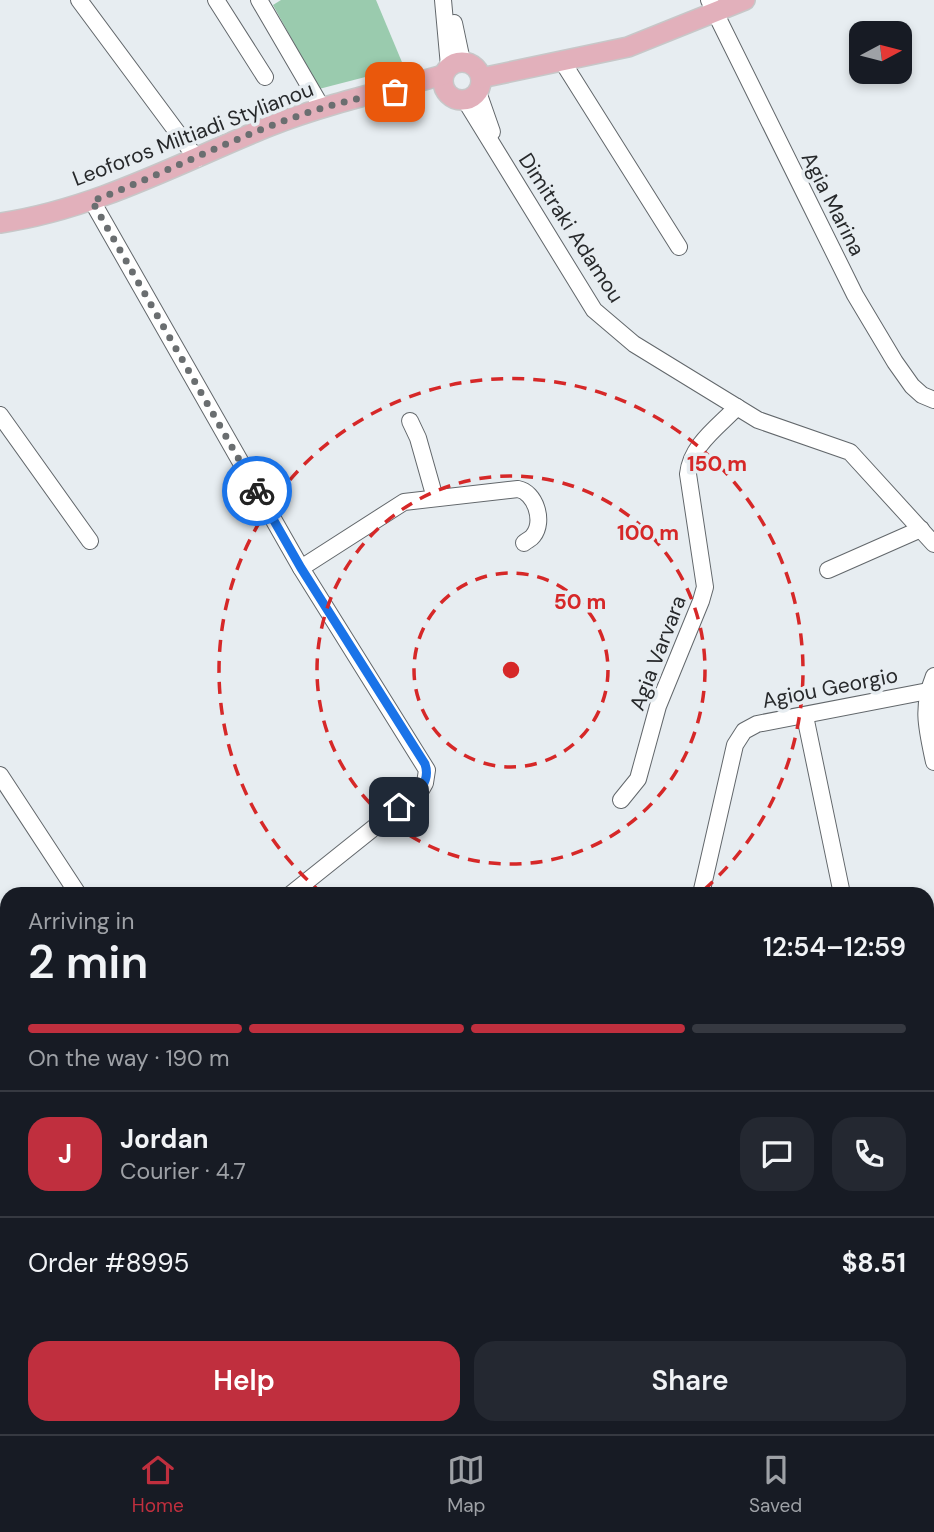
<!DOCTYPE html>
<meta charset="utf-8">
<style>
:root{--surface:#171b24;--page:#242831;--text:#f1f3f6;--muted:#9ea1a6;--line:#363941;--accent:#c02f3e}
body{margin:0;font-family:"DM Sans",sans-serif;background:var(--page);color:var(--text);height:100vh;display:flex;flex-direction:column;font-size:26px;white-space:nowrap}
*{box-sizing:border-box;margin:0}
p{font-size:23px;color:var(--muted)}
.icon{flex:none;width:38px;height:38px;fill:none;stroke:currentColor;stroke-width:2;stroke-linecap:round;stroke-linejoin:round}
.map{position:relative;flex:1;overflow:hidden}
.drawer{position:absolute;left:0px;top:887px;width:934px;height:548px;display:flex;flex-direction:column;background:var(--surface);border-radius:21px 21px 0 0;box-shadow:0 4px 10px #0003}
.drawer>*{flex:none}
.needle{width:46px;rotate:83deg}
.fabs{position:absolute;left:849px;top:21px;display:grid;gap:14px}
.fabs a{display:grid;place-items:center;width:63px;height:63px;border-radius:14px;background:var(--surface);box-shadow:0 4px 10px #0003;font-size:35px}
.pin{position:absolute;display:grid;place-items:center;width:60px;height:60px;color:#fff;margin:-30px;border-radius:14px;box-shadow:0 4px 10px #0006}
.courier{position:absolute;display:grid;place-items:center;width:70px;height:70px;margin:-35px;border:5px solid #1a73e8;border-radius:50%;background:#fff;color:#222;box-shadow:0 2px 9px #0007}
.overview em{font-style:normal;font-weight:600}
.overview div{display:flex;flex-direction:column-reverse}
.overview{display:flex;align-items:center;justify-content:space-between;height:119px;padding:0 28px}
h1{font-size:46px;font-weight:600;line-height:52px}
.bar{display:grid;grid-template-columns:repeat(4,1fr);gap:10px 7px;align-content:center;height:84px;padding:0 28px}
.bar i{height:9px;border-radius:5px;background:var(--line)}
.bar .on{background:var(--accent)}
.bar p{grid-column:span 4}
.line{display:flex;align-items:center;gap:18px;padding:0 28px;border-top:2px solid var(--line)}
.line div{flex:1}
.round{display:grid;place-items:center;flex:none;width:74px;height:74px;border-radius:21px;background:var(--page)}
.button{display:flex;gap:14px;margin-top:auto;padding:14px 28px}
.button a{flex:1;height:80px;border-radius:21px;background:var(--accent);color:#fff;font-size:28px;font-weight:600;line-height:80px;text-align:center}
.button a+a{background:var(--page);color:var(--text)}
.tab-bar{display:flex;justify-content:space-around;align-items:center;height:98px;border-top:2px solid var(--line);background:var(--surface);font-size:19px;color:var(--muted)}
.tab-bar a{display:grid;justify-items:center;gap:4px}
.tab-bar .on{color:var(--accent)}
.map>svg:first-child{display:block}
</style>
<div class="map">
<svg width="934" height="1434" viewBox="0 0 934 1434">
<rect width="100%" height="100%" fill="#e7edf1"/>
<path fill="#9acbae" d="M281,0H376L404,67L319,89L273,5Z"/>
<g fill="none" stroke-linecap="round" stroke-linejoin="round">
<g stroke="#5292a0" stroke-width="3.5">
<path d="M0,1339L7,1348"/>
<path d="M69,1428L74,1434"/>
</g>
<defs>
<g id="minor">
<path d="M79,0L197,159"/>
<path d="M216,0L265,77"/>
<path d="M259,0L322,108"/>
<path d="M443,0L449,66"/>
<path d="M709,0L855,295L895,362L912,386L922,395L934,400"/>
<path d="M454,23L462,61"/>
<path d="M562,61L679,247"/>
<path d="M478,92L492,132"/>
<path d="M465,100L594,310L634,344L758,420L850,452L934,544"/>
<path d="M92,201L301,568L427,770L425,783L421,790L291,894"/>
<path d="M0,415L90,541"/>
<path d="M410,421L418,438L435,498"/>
<path d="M301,568L404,502L518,489C535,492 545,521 533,536C531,539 527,540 524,543"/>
<path d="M828,570L921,529"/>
<path d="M934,676C921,708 927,729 934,762"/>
<path d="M805,716L842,894"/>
<path d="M0,775L78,894"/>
<path d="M621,800L638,779L658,706L701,601L705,587L688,474C691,445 718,427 737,407"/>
<path d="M701,894L735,745L744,731L757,724L928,691"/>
<path d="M928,1131L934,1129"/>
<path d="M0,1150L7,1146"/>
<path d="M928,1206L934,1211"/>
<path d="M749,1428L753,1434"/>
<path d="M391,1434L405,1428"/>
</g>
<g id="major">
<circle cx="462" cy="81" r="19"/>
<path d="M481,78L628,47L745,0"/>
<path d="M0,223C96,209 181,162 270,126C326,104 385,91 443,75"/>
</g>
</defs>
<use href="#minor" stroke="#62676b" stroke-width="18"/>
<use href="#major" stroke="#c7c7c8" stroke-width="22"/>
<use href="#minor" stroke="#fff" stroke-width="16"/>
<use href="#major" stroke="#e2b0bb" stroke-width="19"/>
</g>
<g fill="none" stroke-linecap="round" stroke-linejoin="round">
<path stroke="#6a6e70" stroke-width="7" stroke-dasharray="0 12.6" d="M257,491L92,201C191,164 289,106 395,92"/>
<path stroke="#1a73e8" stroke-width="9" d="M257,491L301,568L425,764C432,785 413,796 399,807"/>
</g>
<g fill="none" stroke="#d62828" stroke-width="3.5" stroke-dasharray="12 9">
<circle cx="511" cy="670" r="97"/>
<circle cx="511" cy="670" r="194"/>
<path d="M323 894A292 292 0 1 1 699 894"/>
</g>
<g text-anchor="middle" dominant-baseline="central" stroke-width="7" stroke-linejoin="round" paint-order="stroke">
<g font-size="21" fill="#27292b" stroke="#e7edf1">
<text transform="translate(193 134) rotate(-21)">Leoforos Miltiadi Stylianou</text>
<text transform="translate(833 204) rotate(63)">Agia Marina</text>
<text transform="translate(571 228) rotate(57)">Dimitraki Adamou</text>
<text transform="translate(658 653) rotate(-69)">Agia Varvara</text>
<text transform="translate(830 688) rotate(-11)">Agiou Georgio</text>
</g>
</g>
<circle cx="511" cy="670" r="10" fill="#d62828" stroke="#e7edf1" stroke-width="3.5"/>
<g font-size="21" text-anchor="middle" font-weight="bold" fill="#d62828" stroke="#e7edf1" stroke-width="7" stroke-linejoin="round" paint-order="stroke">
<text x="717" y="471">150 m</text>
<text x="648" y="540">100 m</text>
<text x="580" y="609">50 m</text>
</g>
</svg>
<div class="fabs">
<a><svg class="needle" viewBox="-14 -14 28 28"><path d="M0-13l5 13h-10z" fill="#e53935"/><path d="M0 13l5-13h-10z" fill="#9ea1a6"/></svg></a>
</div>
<div class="pin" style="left:395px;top:92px;background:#ea580c"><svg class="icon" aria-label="bag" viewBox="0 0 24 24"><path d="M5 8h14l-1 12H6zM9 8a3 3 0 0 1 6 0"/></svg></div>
<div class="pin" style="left:399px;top:807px;background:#1f2937"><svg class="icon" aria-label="home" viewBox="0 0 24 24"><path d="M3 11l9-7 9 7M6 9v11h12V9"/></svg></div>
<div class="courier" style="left:257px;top:491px"><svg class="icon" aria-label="bike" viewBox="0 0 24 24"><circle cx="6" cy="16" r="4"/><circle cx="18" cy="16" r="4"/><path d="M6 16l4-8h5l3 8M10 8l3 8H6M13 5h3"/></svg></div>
<section class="drawer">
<div class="overview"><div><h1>2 min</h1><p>Arriving in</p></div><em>12:54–12:59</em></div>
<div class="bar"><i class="on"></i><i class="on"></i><i class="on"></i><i></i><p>On the way · 190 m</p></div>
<div class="line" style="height:126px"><b class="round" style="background:var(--accent);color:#fff">J</b><div><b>Jordan</b><p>Courier · 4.7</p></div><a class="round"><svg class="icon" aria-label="chat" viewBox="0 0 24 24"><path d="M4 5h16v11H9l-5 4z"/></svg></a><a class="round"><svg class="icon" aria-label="phone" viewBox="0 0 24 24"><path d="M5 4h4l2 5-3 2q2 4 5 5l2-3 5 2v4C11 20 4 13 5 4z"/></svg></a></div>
<div class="line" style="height:91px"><div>Order #8995</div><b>$8.51</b></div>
<div class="button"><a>Help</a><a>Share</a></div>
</section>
</div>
<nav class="tab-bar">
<a class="on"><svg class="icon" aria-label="home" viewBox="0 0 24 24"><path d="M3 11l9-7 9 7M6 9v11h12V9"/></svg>Home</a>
<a><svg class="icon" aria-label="map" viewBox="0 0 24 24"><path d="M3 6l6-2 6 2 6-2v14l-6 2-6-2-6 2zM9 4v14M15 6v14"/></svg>Map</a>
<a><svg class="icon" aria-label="saved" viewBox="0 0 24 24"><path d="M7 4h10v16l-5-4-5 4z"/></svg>Saved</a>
</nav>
